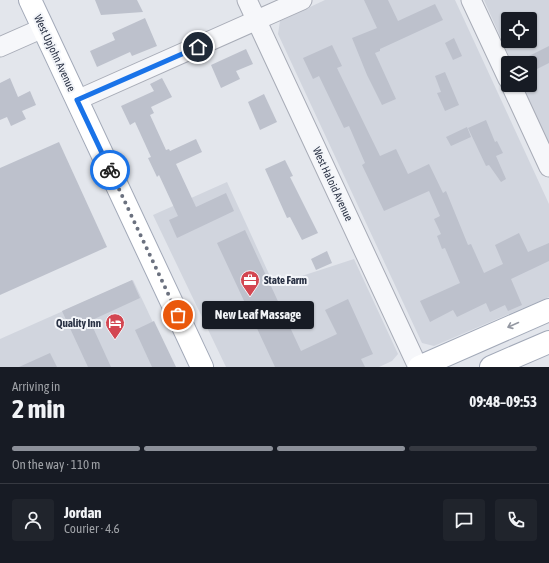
<!DOCTYPE html>
<meta charset="utf-8">
<style>
:root{--surface:#171b24;--page:#20242c;--text:#f1f3f6;--muted:#9ea1a6;--line:#363941;--accent:#8c9099}
body{margin:0;font-family:"Asap Condensed",sans-serif;background:var(--page);color:var(--text);height:100vh;display:flex;flex-direction:column;font-size:15px;white-space:nowrap}
*{box-sizing:border-box;margin:0}
p{font-size:13px;color:var(--muted)}
.icon{flex:none;width:22px;height:22px;fill:none;stroke:currentColor;stroke-width:2;stroke-linecap:round;stroke-linejoin:round}
.map{position:relative;height:367px;overflow:hidden}
.details{display:flex;flex-direction:column;background:var(--surface);flex:1}
.details>*{flex:none}
.tools{position:absolute;left:501px;top:12px;display:grid;gap:8px}
.tools a{display:grid;place-items:center;width:36px;height:36px;border-radius:4px;background:var(--surface);box-shadow:0 1px 3px #0004;font-size:20px}
.pin{position:absolute;display:grid;place-items:center;width:34px;height:34px;color:#fff;margin:-17px;border:2px solid #fff;border-radius:50%;box-shadow:0 1px 4px #0007}
.courier{position:absolute;display:grid;place-items:center;width:40px;height:40px;margin:-20px;border:3px solid #1a73e8;border-radius:50%;background:#fff;color:#222;box-shadow:0 1px 5px #0007}
.bubble{position:absolute;height:28px;border-radius:4px;background:var(--surface);box-shadow:0 1px 3px #0004;font-size:13px;font-weight:700;line-height:28px;text-align:center}
.headline em{font-style:normal;font-weight:700}
.headline div{display:flex;flex-direction:column-reverse}
.headline{display:flex;align-items:center;justify-content:space-between;height:68px;padding:0 12px}
h1{font-size:26px;font-weight:700;line-height:30px}
.bar{display:grid;grid-template-columns:repeat(4,1fr);gap:6px 4px;align-content:center;height:48px;padding:0 12px}
.bar i{height:5px;border-radius:3px;background:var(--line)}
.bar .selected{background:var(--accent)}
.bar p{grid-column:span 4}
.line{display:flex;align-items:center;gap:10px;padding:0 12px;border-top:1px solid var(--line)}
.line div{flex:1}
.round{display:grid;place-items:center;flex:none;width:42px;height:42px;border-radius:4px;background:var(--page)}
.map>svg:first-child{display:block}
</style>
<div class="map">
<svg width="549" height="367" viewBox="0 0 549 367">
<rect width="100%" height="100%" fill="#e3e6ec"/>
<g fill="#d1d5de" fill-rule="evenodd">
<path d="M325,0H455L549,204V297L434,346L422,343L278,34L280,21Z"/>
<path d="M484,0H549V147L522,85H530V63H512ZM508,19H530V41H508Z"/>
<path d="M227,182L274,285L354,259L398,354L392,361L379,367H226L153,215Z"/>
<path d="M133,280L174,367H0V339Z"/>
</g>
<g fill="#bdc1cc">
<path d="M95,0H137L143,12L101,15Z"/>
<path d="M364,0H388L398,21L435,4L443,20L380,49V51L375,53L396,99L382,105L367,75L352,38L377,28Z"/>
<path d="M145,18L157,46L132,56L130,52L97,67L90,51L115,40L112,33Z"/>
<path d="M454,38L462,56L453,60L445,43Z"/>
<path d="M332,45L342,66L337,68L380,156L396,149L408,174L429,164L443,193L446,191L468,245L471,244L484,273L503,264L495,245L519,233L528,252L549,243V261L511,279L522,305L508,311L505,305L490,312L486,303L457,317L453,310L430,322L420,301L460,283L445,248L442,249L437,236L441,234L434,219L440,216L429,191L384,211L362,165L365,163L349,126L344,128L319,76L313,79L303,58Z"/>
<path d="M549,46V63L533,71L527,57Z"/>
<path d="M246,49L253,64L236,71L240,79L221,88L211,65Z"/>
<path d="M445,72L459,105L445,111L437,93L441,92L435,76Z"/>
<path d="M10,78L18,97L30,91L36,105L22,111L26,119L11,126L7,117L0,120V83Z"/>
<path d="M162,78L172,97L151,107L154,113L150,115L166,150L169,149L170,151L196,139L202,152L176,164L196,207L226,193L234,211L177,238L169,220L178,216L159,175L157,177L148,158L151,157L135,122L130,125L121,106L154,91L150,84Z"/>
<path d="M264,94L277,122L260,130L248,102Z"/>
<path d="M486,120L495,142L497,141L503,153L496,156L506,179L501,182L489,165L486,166L468,128Z"/>
<path d="M467,127L471,137L451,146L446,137Z"/>
<path d="M59,142L107,247L0,295V168Z"/>
<path d="M285,160L293,176L290,177L318,233L302,240L290,217L287,218L265,169Z"/>
<path d="M245,230L301,351L337,334L325,310L348,299L373,354L361,359L365,367H275L217,243Z"/>
<path d="M327,251L332,263L316,270L311,259Z"/>
<path d="M132,280L140,298L90,321L111,367H88L62,311Z"/>
<path d="M154,321L176,367H152L135,330Z"/>
<path d="M50,353L57,367H19Z"/>
</g>
<g fill="none" stroke-linecap="round" stroke-linejoin="round">
<defs>
<g id="minor">
<path d="M247,0L418,367"/>
<path d="M471,0L508,79"/>
<path d="M0,47L43,28"/>
<path d="M511,85L549,167"/>
<path d="M77,100L302,0"/>
</g>
<g id="major">
<path d="M30,0L202,367"/>
<path d="M419,367L549,310"/>
<path d="M491,367L549,342"/>
</g>
</defs>
<use href="#minor" stroke="#a8acb7" stroke-width="21"/>
<use href="#major" stroke="#a2a9b8" stroke-width="24"/>
<use href="#minor" stroke="#f6f7fa" stroke-width="19"/>
<use href="#major" stroke="#fff" stroke-width="22"/>
</g>
<defs><path id="oneway-shaft" d="M-6 0H5M1.5-3L5.5 0L1.5 3" fill="none" stroke-width="1.6" stroke-linecap="round" stroke-linejoin="round"/></defs>
<use stroke="#9498a2" href="#oneway-shaft" transform="translate(513 325) rotate(156)"/>
<g fill="none" stroke-linecap="round" stroke-linejoin="round">
<path stroke="#6b717f" stroke-width="4" stroke-dasharray="0 7.2" d="M110,170L178,315"/>
<path stroke="#1a73e8" stroke-width="5" d="M110,170L77,100L198,47"/>
</g>
<defs>
<symbol id="office-pin" viewBox="-11 -11 22 30"><path d="M0 17L-7.5 6A9.5 9.5 0 1 1 7.5 6Z" fill="#d34651" stroke="#f3f5f9"/><path d="M-6-3h4V-5.5h4V-3h4V5H-6ZM-1-4.5V-3h2v-1.5ZM-6 0V1H6V0Z" fill="#fff"/></symbol>
<symbol id="hotel-pin" viewBox="-11 -11 22 30"><path d="M0 17L-7.5 6A9.5 9.5 0 1 1 7.5 6Z" fill="#d34651" stroke="#f3f5f9"/><path d="M-6-4.5h1.5V1H6V5H4.5V3h-9V5H-6ZM-4 0a1.8 1.8 0 1 1 3.6 0ZM.5 0V-2.5h3Q6-2.5 6 0Z" fill="#fff"/></symbol>
</defs>
<g fill-rule="evenodd">
<use href="#office-pin" x="239" y="269" width="22" height="30"/>
<use href="#hotel-pin" x="104" y="312" width="22" height="30"/>
</g>
<g text-anchor="middle" dominant-baseline="central" stroke-width="4" stroke-linejoin="round" paint-order="stroke">
<g font-size="11" fill="#2a3245" stroke="#f3f5f9">
<text transform="translate(55 53) rotate(65)">West Upjohn Avenue</text>
<text transform="translate(333 184) rotate(65)">West Haloid Avenue</text>
</g>
<g font-size="11" font-weight="bold" fill="#2a3245" stroke="#f3f5f9" text-anchor="start">
<text x="264" y="280">State Farm</text>
<text x="101" y="323" text-anchor="end">Quality Inn</text>
</g>
</g>
</svg>
<div class="tools">
<a><svg class="icon" aria-label="locate" viewBox="0 0 24 24"><circle cx="12" cy="12" r="6"/><path d="M12 2v4M12 18v4M2 12h4M18 12h4"/></svg></a>
<a><svg class="icon" aria-label="layers" viewBox="0 0 24 24"><path d="M12 4l9 5-9 5-9-5zM3 14l9 5 9-5"/></svg></a>
</div>
<div class="pin" style="left:178px;top:315px;background:#ea580c"><svg class="icon" aria-label="bag" viewBox="0 0 24 24"><path d="M5 8h14l-1 12H6zM9 8a3 3 0 0 1 6 0"/></svg></div>
<div class="pin" style="left:198px;top:47px;background:#1f2937"><svg class="icon" aria-label="home" viewBox="0 0 24 24"><path d="M3 11l9-7 9 7M6 9v11h12V9"/></svg></div>
<div class="courier" style="left:110px;top:170px"><svg class="icon" aria-label="bike" viewBox="0 0 24 24"><circle cx="6" cy="16" r="4"/><circle cx="18" cy="16" r="4"/><path d="M6 16l4-8h5l3 8M10 8l3 8H6M13 5h3"/></svg></div>
<div class="bubble" style="left:202px;top:301px;width:112px">New Leaf Massage</div>
</div>
<section class="details">
<div class="headline"><div><h1>2 min</h1><p>Arriving in</p></div><em>09:48–09:53</em></div>
<div class="bar"><i class="selected"></i><i class="selected"></i><i class="selected"></i><i></i><p>On the way · 110 m</p></div>
<div class="line" style="height:72px"><a class="round"><svg class="icon" aria-label="person" viewBox="0 0 24 24"><circle cx="12" cy="8" r="4"/><path d="M4 21q1-7 8-7t8 7"/></svg></a><div><b>Jordan</b><p>Courier · 4.6</p></div><a class="round"><svg class="icon" aria-label="chat" viewBox="0 0 24 24"><path d="M4 5h16v11H9l-5 4z"/></svg></a><a class="round"><svg class="icon" aria-label="phone" viewBox="0 0 24 24"><path d="M5 4h4l2 5-3 2q2 4 5 5l2-3 5 2v4C11 20 4 13 5 4z"/></svg></a></div>
</section>
